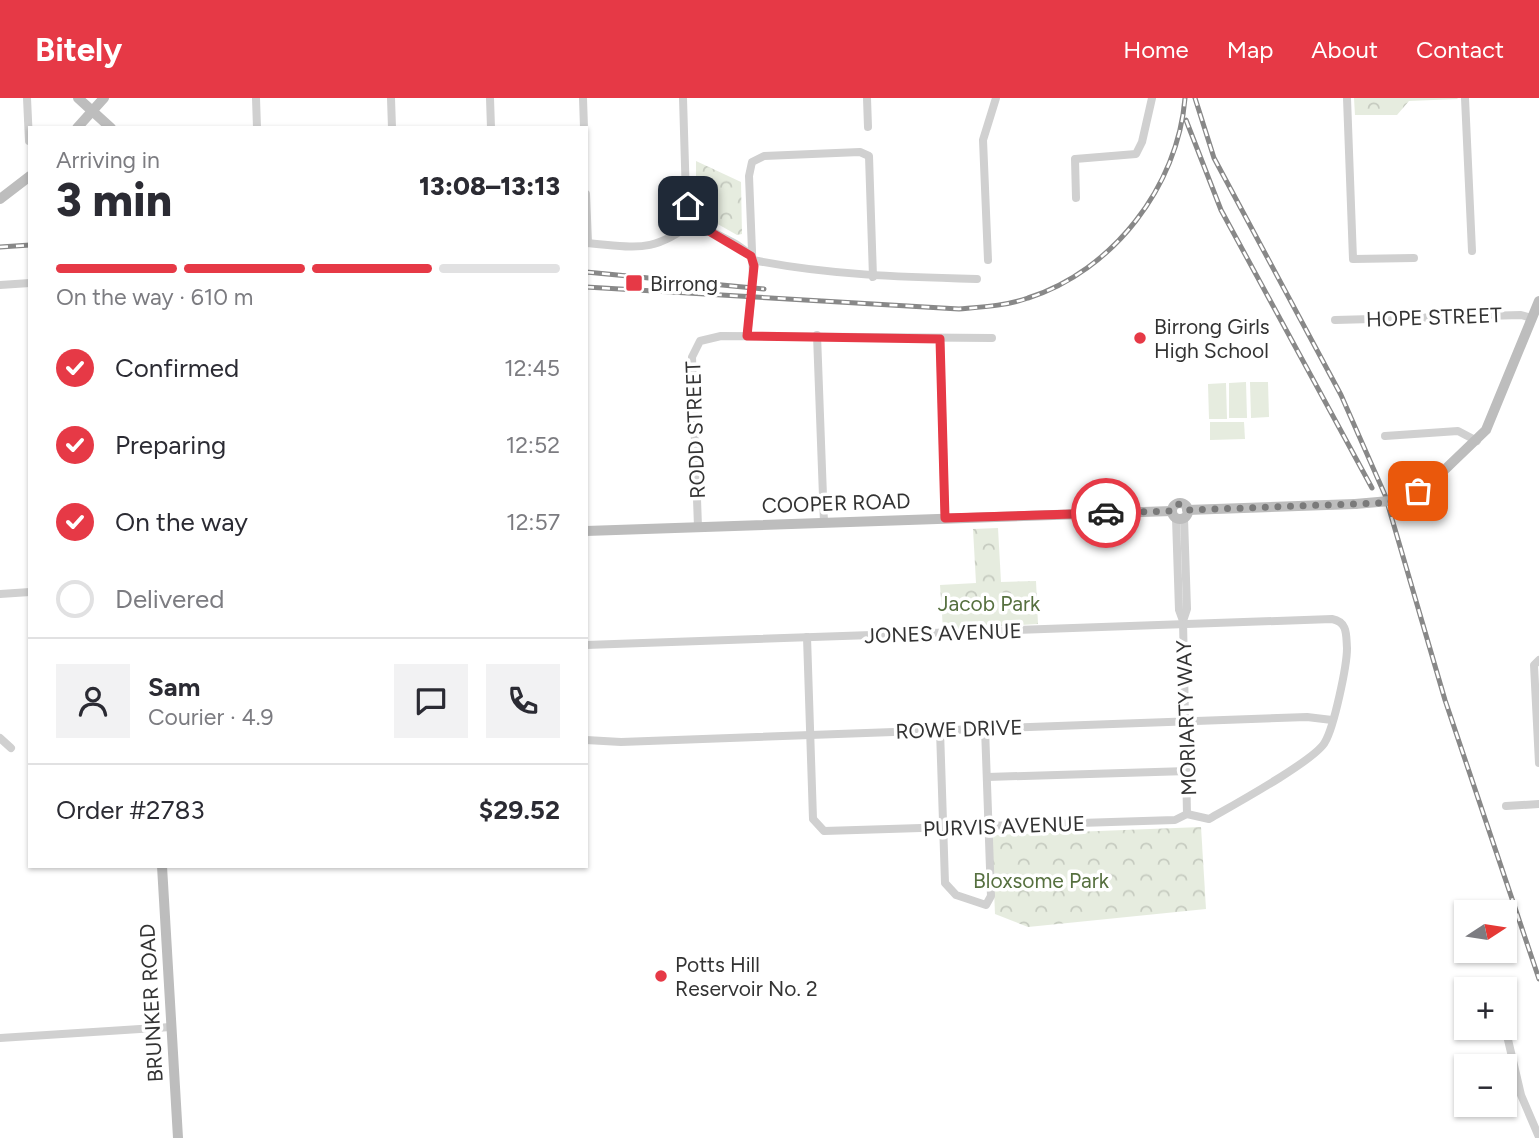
<!DOCTYPE html>
<meta charset="utf-8">
<style>
:root{--surface:#fff;--page:#f2f2f3;--text:#2b2b33;--muted:#7c7c81;--line:#e1e1e2;--accent:#e63946}
body{margin:0;font-family:Figtree,sans-serif;background:var(--page);color:var(--text);height:100vh;display:flex;flex-direction:column;font-size:26px;white-space:nowrap}
*{box-sizing:border-box;margin:0}
p{font-size:23px;color:var(--muted)}
.icon{flex:none;width:38px;height:38px;fill:none;stroke:currentColor;stroke-width:2;stroke-linecap:round;stroke-linejoin:round}
.map{position:relative;flex:1;overflow:hidden}
.details{position:absolute;left:28px;top:28px;width:560px;height:742px;display:flex;flex-direction:column;background:var(--surface);border-radius:0px;box-shadow:0 2px 5px #0004}
.details>*{flex:none}
.needle{width:46px;rotate:78deg}
.controls{position:absolute;left:1454px;top:802px;display:grid;gap:14px}
.controls a{display:grid;place-items:center;width:63px;height:63px;border-radius:0px;background:var(--surface);box-shadow:0 2px 5px #0004;font-size:35px}
.pin{position:absolute;display:grid;place-items:center;width:60px;height:60px;color:#fff;margin:-30px;border-radius:14px;box-shadow:0 4px 10px #0006}
.courier{position:absolute;display:grid;place-items:center;width:70px;height:70px;margin:-35px;border:5px solid #e63946;border-radius:50%;background:#fff;color:#222;box-shadow:0 2px 9px #0007}
.summary em{font-style:normal;font-weight:800}
.summary div{display:flex;flex-direction:column-reverse}
.summary{display:flex;align-items:center;justify-content:space-between;height:119px;padding:0 28px}
h1{font-size:46px;font-weight:800;line-height:52px}
.bar{display:grid;grid-template-columns:repeat(4,1fr);gap:10px 7px;align-content:center;height:84px;padding:0 28px}
.bar i{height:9px;border-radius:5px;background:var(--line)}
.bar .active{background:var(--accent)}
.bar p{grid-column:span 4}
.line{display:flex;align-items:center;gap:18px;padding:0 28px;border-top:2px solid var(--line)}
.line div{flex:1}
.round{display:grid;place-items:center;flex:none;width:74px;height:74px;border-radius:0px;background:var(--page)}
ol{padding:0 28px;list-style:none}
li{display:flex;align-items:center;gap:21px;height:77px}
li p{margin-inline-start:auto}
li .icon{padding:7px;border-radius:50%;background:var(--accent);color:#fff;stroke-width:4}
li:last-child{color:var(--muted)}
li i{width:38px;height:38px;border:4px solid var(--line);border-radius:50%}
header{display:flex;align-items:center;gap:42px;box-sizing:border-box;height:98px;padding:0 35px;background:var(--accent);color:#fff}
header strong{font-size:33px}
nav{display:flex;gap:38px;margin-inline-start:auto;font-size:24px}
.map>svg:first-child{display:block}
</style>
<header>
<strong>Bitely</strong>
<nav><a>Home</a><a>Map</a><a>About</a><a>Contact</a></nav>
</header>
<div class="map">
<svg width="1539" height="1040" viewBox="0 0 1539 1040">
<defs>
<pattern id="forest-crowns" width="20" height="18" patternUnits="userSpaceOnUse" patternTransform="scale(1.75)"><rect width="20" height="18" fill="#e6ecdf"/><path d="M2 6a3 3 0 1 1 6 0M12 15a3 3 0 1 1 6 0" fill="none" stroke="#c6cbc0"/></pattern>
</defs>
<rect width="100%" height="100%" fill="#fff"/>
<g fill="#e6ecdf">
<path d="M1246,284L1247,320H1229V285Z"/>
<path d="M1250,284H1268L1269,319L1251,320Z"/>
<path d="M1226,285L1227,321H1209L1208,286Z"/>
<path d="M1210,324H1244L1245,341L1210,342Z"/>
</g>
<g fill="url(#forest-crowns)">
<path d="M1354,0H1457L1458,1L1409,3L1397,17H1355Z"/>
<path d="M696,63L741,84L742,136L737,137L700,116L696,102Z"/>
<path d="M998,430L1001,484L1036,483L1038,526L943,531L940,487L976,485L973,431Z"/>
<path d="M1201,729L1206,811L1028,829L995,816L992,740L995,737Z"/>
</g>
<g fill="none" stroke-linecap="round" stroke-linejoin="round">
<g stroke="#d0d0d0" stroke-width="8">
<path d="M27,0L29,43"/>
<path d="M256,0L257,30"/>
<path d="M391,0L392,30"/>
<path d="M490,0L491,30"/>
<path d="M583,0L584,30"/>
<path d="M683,0L686,101C694,137 730,135 751,158"/>
<path d="M867,0L868,29"/>
<path d="M1347,0L1353,161L1414,160"/>
<path d="M1465,0L1472,153"/>
<path d="M586,96L588,145"/>
<path d="M1076,100L1075,61L1136,56L1142,44L1152,0"/>
<path d="M586,145C638,149 652,156 695,123"/>
<path d="M753,162C828,177 901,179 977,181"/>
<path d="M988,162L983,42L996,0"/>
<path d="M753,178L749,78L752,64L764,58L860,54L869,58L873,179"/>
<path d="M0,187L30,185"/>
<path d="M1335,222L1521,217L1532,220"/>
<path d="M817,237L824,425"/>
<path d="M747,238L750,211"/>
<path d="M940,241L945,420"/>
<path d="M1385,338L1458,333L1477,343"/>
<path d="M1176,420L1179,512L1183,523L1187,716"/>
<path d="M698,429L692,259L700,243L721,238L992,240"/>
<path d="M0,496L30,494"/>
<path d="M1183,523L1187,511L1184,420"/>
<path d="M807,539L813,721L824,733L1175,722L1187,716"/>
<path d="M586,547L1332,521C1348,524 1346,537 1347,550C1347,568 1334,629 1325,644C1316,662 1230,709 1209,721L1187,716"/>
<path d="M1539,562L1534,567L1539,665"/>
<path d="M940,632L945,785L956,797L986,807L991,798L985,630"/>
<path d="M0,640L11,650"/>
<path d="M586,642L621,644L1307,619L1332,622"/>
<path d="M987,679L1188,673"/>
<path d="M1506,708L1539,706"/>
<path d="M1505,929L1521,997L1539,1039"/>
<path d="M0,940L171,929"/>
</g>
<g stroke="#bdbdbd" stroke-width="10">
<path d="M78,0L111,30"/>
<path d="M77,30L104,0"/>
<path d="M0,101L30,78"/>
<path d="M1401,402L1435,381L1486,332L1539,203"/>
<circle cx="1180" cy="413" r="8"/>
<path d="M1187,412L1355,406"/>
<path d="M586,433L1172,413"/>
<path d="M162,768L178,1040"/>
</g>
<defs>
<g id="rail">
<path d="M1195,0L1214,60L1341,297L1385,397L1445,602L1539,881"/>
<path d="M1186,22L1221,112L1372,390"/>
<path d="M0,149L30,147"/>
<path d="M586,174L764,191"/>
<path d="M586,189L959,211C982,209 1005,208 1028,200C1113,173 1178,88 1185,0"/>
</g>
</defs>
<use href="#rail" stroke="#888" stroke-width="5"/>
<use href="#rail" stroke="#fff" stroke-width="2.5" stroke-dasharray="8" stroke-linecap="butt"/>
<path stroke="#d0d0d0" stroke-width="8" d="M750,211L753,178"/>
<path stroke="#bdbdbd" stroke-width="10" d="M1355,406L1401,402"/>
</g>
<g fill="none" stroke-linecap="round" stroke-linejoin="round">
<path stroke="#7a7a7a" stroke-width="7" stroke-dasharray="0 12.6" d="M1106,415L1172,413L1179,406L1190,412L1379,405L1401,402L1418,393"/>
<path stroke="#e63946" stroke-width="9" d="M688,108L702,129L751,158L754,168L747,238L940,241L945,420L1106,415"/>
</g>
<g fill="#e63946" stroke="#fff" stroke-width="2.5">
<rect x="625" y="176" width="18" height="18" rx="3.5"/>
<circle cx="1140" cy="240" r="7"/>
<circle cx="661" cy="878" r="7"/>
</g>
<g text-anchor="middle" dominant-baseline="central" stroke-width="7" stroke-linejoin="round" paint-order="stroke">
<g font-size="21" fill="#333" stroke="#fff" text-anchor="start">
<text x="650" y="185">Birrong</text>
<text x="1154" y="228">Birrong Girls<tspan x="1154" dy="24">High School</tspan></text>
<text x="675" y="866">Potts Hill<tspan x="675" dy="24">Reservoir No. 2</tspan></text>
</g>
<g font-size="21" fill="#333" stroke="#fff">
<text transform="translate(1434 219) rotate(-2)">HOPE STREET</text>
<text transform="translate(695 332) rotate(-92)">RODD STREET</text>
<text transform="translate(836 405) rotate(-2)">COOPER ROAD</text>
<text transform="translate(943 535) rotate(-2)">JONES AVENUE</text>
<text transform="translate(1186 620) rotate(-92)">MORIARTY WAY</text>
<text transform="translate(959 631) rotate(-2)">ROWE DRIVE</text>
<text transform="translate(1004 728) rotate(-2)">PURVIS AVENUE</text>
<text transform="translate(151 905) rotate(-93)">BRUNKER ROAD</text>
</g>
<g font-size="21" fill="#56703f" stroke="#fff">
<text x="989" y="505">Jacob Park</text>
<text x="1041" y="782">Bloxsome Park</text>
</g>
</g>
</svg>
<div class="controls">
<a><svg class="needle" viewBox="-14 -14 28 28"><path d="M0-13l5 13h-10z" fill="#e53935"/><path d="M0 13l5-13h-10z" fill="#7c7c81"/></svg></a>
<a>+</a>
<a>−</a>
</div>
<div class="pin" style="left:1418px;top:393px;background:#ea580c"><svg class="icon" aria-label="bag" viewBox="0 0 24 24"><path d="M5 8h14l-1 12H6zM9 8a3 3 0 0 1 6 0"/></svg></div>
<div class="pin" style="left:688px;top:108px;background:#1f2937"><svg class="icon" aria-label="home" viewBox="0 0 24 24"><path d="M3 11l9-7 9 7M6 9v11h12V9"/></svg></div>
<div class="courier" style="left:1106px;top:415px"><svg class="icon" aria-label="car" viewBox="0 0 24 24"><path d="M5 17H2v-5l4-1 3-4h7l3 4 3 1v5h-3M9 17h6M6 11h13"/><circle cx="7" cy="17" r="2"/><circle cx="17" cy="17" r="2"/></svg></div>
<section class="details">
<div class="summary"><div><h1>3 min</h1><p>Arriving in</p></div><em>13:08–13:13</em></div>
<div class="bar"><i class="active"></i><i class="active"></i><i class="active"></i><i></i><p>On the way · 610 m</p></div>
<ol>
<li><svg class="icon" aria-label="check" viewBox="0 0 24 24"><path d="M5 12l5 5 9-10"/></svg>Confirmed<p>12:45</p></li>
<li><svg class="icon" aria-label="check" viewBox="0 0 24 24"><path d="M5 12l5 5 9-10"/></svg>Preparing<p>12:52</p></li>
<li><svg class="icon" aria-label="check" viewBox="0 0 24 24"><path d="M5 12l5 5 9-10"/></svg>On the way<p>12:57</p></li>
<li><i></i>Delivered</li>
</ol>
<div class="line" style="height:126px"><a class="round"><svg class="icon" aria-label="person" viewBox="0 0 24 24"><circle cx="12" cy="8" r="4"/><path d="M4 21q1-7 8-7t8 7"/></svg></a><div><b>Sam</b><p>Courier · 4.9</p></div><a class="round"><svg class="icon" aria-label="chat" viewBox="0 0 24 24"><path d="M4 5h16v11H9l-5 4z"/></svg></a><a class="round"><svg class="icon" aria-label="phone" viewBox="0 0 24 24"><path d="M5 4h4l2 5-3 2q2 4 5 5l2-3 5 2v4C11 20 4 13 5 4z"/></svg></a></div>
<div class="line" style="height:91px"><div>Order #2783</div><b>$29.52</b></div>
</section>
</div>
